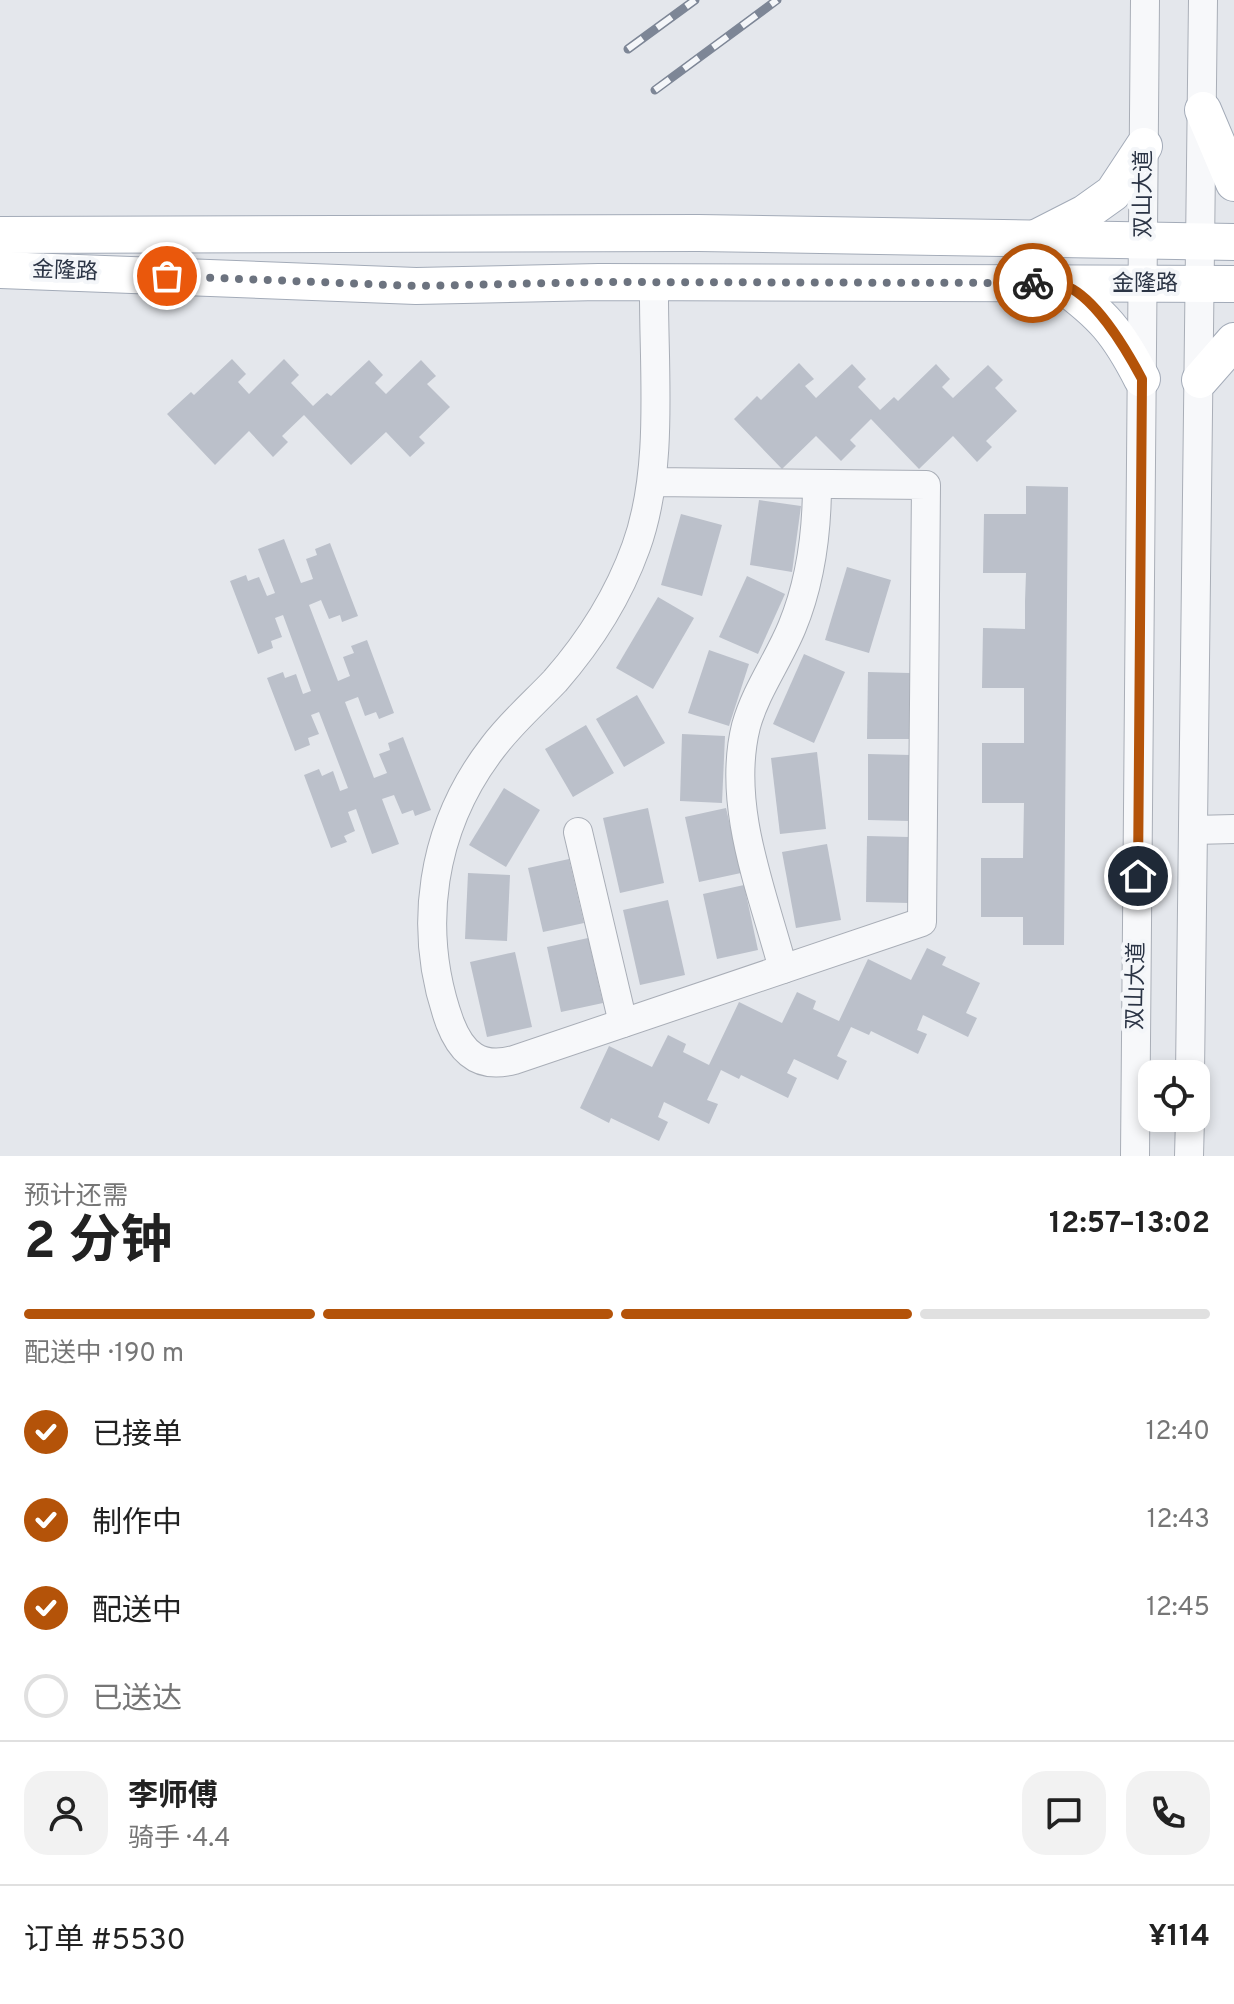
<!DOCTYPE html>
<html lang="zh">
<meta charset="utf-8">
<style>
:root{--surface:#fff;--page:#f2f2f2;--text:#222;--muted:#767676;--line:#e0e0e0;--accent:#b45309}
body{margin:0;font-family:Overpass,"Noto Sans SC",sans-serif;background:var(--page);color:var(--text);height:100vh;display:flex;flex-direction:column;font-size:30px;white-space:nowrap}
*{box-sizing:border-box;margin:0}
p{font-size:26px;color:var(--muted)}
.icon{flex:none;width:44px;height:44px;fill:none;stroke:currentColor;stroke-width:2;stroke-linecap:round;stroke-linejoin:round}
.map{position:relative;height:1156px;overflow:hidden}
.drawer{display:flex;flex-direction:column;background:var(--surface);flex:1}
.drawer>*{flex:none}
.fabs{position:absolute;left:1138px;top:1060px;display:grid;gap:16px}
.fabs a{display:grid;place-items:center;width:72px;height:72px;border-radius:16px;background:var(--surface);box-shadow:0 4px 12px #0003;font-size:40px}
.pin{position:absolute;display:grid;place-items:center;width:68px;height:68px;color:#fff;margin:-34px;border:4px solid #fff;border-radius:50%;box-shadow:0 2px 8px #0007}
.courier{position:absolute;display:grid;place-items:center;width:80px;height:80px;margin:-40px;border:6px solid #b45309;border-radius:50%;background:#fff;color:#222;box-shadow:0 2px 10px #0007}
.overview em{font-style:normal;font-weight:700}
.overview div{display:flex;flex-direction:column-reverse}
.overview{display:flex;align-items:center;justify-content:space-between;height:136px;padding:0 24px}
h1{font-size:52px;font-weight:700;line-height:60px}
.bar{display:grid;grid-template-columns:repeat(4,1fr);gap:12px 8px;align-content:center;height:96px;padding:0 24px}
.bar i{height:10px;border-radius:6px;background:var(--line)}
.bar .on{background:var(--accent)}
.bar p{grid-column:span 4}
.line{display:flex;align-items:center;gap:20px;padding:0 24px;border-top:2px solid var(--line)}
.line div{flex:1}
.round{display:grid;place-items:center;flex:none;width:84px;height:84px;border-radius:24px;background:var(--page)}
ol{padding:0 24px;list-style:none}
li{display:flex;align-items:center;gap:24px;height:88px}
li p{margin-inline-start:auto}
li .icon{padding:8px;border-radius:50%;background:var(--accent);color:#fff;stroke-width:4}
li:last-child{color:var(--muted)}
li i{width:44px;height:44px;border:4px solid var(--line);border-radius:50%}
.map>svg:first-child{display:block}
</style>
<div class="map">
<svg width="1234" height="1156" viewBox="0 0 1234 1156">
<rect width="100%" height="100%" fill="#e4e7ec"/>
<g fill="#bbc0ca">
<path d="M232,359L246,374L238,382L249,394L284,359L299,375L291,383L313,406L327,393L331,396L369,360L383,375L375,383L386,394L421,360L436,376L427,384L450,407L419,437L425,443L410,457L386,432L351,465L304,415L282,436L288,442L273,457L249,431L215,465L167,414L191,392L194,395Z"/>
<path d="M799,363L814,379L805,386L816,398L852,364L866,379L858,387L880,410L894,397L898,401L936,364L950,379L942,387L953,398L988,365L1003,380L995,388L1017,411L986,441L992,447L977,462L953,436L919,469L871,419L850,440L856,446L841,461L816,436L782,469L734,419L757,396L761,400Z"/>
<path d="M1026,486L1068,487L1064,945H1023V917H981V858H1023L1024,803H982V743H1024V688H982L983,628L1025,629V601L1026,573H983L984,514H1026Z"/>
<path d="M759,500L801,506L792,572L750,565Z"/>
<path d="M681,514L722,525L702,596L661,585Z"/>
<path d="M284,539L301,583L313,579L306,559L317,555L315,549L330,543L358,616L342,622L340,615L329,619L321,600L309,605L338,681L350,676L343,657L354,653L351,646L367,640L394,713L379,719L376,712L365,716L358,697L345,702L361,744L374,778L387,773L379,754L390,750L388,743L403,737L431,810L415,816L413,810L402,814L394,795L382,799L399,844L372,854L356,809L348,812L355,831L344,836L347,842L331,848L304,775L319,769L322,776L333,771L340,791L348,788L319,712L311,715L319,734L308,738L310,745L295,751L267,678L283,672L285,678L296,674L303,694L311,691L283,615L275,618L282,637L271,641L273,648L258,654L230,581L246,575L248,581L259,577L267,596L275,593L258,549Z"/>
<path d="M847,567L891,580L869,653L825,640Z"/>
<path d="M747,576L785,594L758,654L719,637Z"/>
<path d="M658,597L694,618L653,689L616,668Z"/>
<path d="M709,650L749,664L729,726L688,713Z"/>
<path d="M804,654L845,672L814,743L773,724Z"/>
<path d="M868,672L910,673L909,739H867Z"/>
<path d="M637,695L665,743L624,767L596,719Z"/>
<path d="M586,725L614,773L573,797L545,749Z"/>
<path d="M682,734L725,736L722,803L680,801Z"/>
<path d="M817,752L826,829L780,834L771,758Z"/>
<path d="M868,754L911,755L910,821L868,820Z"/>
<path d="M504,788L540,810L506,867L469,845Z"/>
<path d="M648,808L664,883L620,893L603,818Z"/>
<path d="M726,808L741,873L699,882L685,817Z"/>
<path d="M867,836L909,837V903L866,902Z"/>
<path d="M827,844L841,920L796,928L782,852Z"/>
<path d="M569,859L584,923L543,932L528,868Z"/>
<path d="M468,873L510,875L507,941L465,939Z"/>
<path d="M744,885L758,950L717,959L703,894Z"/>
<path d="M668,900L685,975L640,985L623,910Z"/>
<path d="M588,938L603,1003L561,1012L547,947Z"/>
<path d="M927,948L946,957L942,965L980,983L966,1013L977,1018L968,1037L923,1015L917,1030L927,1034L918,1054L871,1031L869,1035L851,1027L837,1056L847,1061L838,1080L794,1059L787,1073L797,1078L788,1098L741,1075L739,1079L721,1070L707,1100L718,1104L709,1124L664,1102L658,1117L668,1122L659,1141L611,1118L609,1123L580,1108L609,1046L652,1067L668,1035L686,1044L683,1052L709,1065L739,1002L782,1023L797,992L816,1001L813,1009L839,1021L868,959L911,980Z"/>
<path d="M515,952L532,1027L487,1037L470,962Z"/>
</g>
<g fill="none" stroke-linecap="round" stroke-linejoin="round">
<defs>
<g id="minor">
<path d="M653,482L926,485L922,922L514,1060C480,1069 462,1054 450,1023C416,929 431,827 493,747C511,723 534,703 555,681C590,641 618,597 636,547C665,467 653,367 654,282"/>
<path d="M1194,830L1234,829"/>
<path d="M578,832L623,1023"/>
<path d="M783,969C763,893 726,806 746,726C756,690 778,661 792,627C811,581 817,534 817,484"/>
<path d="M1190,1074L1203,0"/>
<path d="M1135,1156L1145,0"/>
<path d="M1189,1156L1190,1118"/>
</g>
<g id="major">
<path d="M1203,110L1234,183"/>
<path d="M0,235L698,233L1234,242"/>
<path d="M1036,238L1085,213L1113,193L1144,146"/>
<path d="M0,270L416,286L599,282L1234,284"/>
<path d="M1061,284C1103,315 1118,332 1142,379"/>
<path d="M1200,380L1234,341"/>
</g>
</defs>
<use href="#minor" stroke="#a9aeb7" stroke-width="30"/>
<use href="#major" stroke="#a3abb8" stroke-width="38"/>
<use href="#minor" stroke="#f7f8fa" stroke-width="28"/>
<use href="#major" stroke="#fff" stroke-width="36"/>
<defs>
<g id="rail">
<path d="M628,49L695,0"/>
<path d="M655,90L777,0"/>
</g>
</defs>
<use href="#rail" stroke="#7d8696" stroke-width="9"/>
<use href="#rail" stroke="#f4f6f9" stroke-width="6" stroke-dasharray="18" stroke-linecap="butt"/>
</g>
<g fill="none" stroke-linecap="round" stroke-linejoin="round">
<path stroke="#6c737f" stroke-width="8" stroke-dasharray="0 14.4" d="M167,276L416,286L599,282L1033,283"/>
<path stroke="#b45309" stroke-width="10" d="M1033,283C1041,283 1051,282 1059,284C1092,290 1127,351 1142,379L1138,876"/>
</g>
<g text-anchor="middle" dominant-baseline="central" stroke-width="8" stroke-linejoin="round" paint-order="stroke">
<g font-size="22" fill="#2b3445" stroke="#f4f6f9">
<text transform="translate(1144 194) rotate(-90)">双山大道</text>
<text transform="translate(65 272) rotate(2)">金隆路</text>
<text x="1145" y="284">金隆路</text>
<text transform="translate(1137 986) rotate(-89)">双山大道</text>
</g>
</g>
</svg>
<div class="fabs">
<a><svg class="icon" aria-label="locate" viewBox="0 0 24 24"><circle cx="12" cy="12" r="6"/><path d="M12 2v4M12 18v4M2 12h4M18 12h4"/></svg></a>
</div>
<div class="pin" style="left:167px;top:276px;background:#ea580c"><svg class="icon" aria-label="bag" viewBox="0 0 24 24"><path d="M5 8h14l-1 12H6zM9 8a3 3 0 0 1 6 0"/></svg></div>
<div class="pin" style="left:1138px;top:876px;background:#1f2937"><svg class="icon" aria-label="home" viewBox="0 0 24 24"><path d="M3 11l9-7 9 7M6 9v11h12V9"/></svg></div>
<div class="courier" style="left:1033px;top:283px"><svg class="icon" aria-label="bike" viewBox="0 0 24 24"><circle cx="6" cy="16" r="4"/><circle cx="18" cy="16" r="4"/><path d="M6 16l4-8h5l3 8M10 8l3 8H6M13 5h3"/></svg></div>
</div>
<section class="drawer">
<div class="overview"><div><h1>2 分钟</h1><p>预计还需</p></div><em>12:57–13:02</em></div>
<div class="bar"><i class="on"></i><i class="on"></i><i class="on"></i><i></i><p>配送中 · 190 m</p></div>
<ol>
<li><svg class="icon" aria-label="check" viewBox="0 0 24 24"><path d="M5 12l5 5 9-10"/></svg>已接单<p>12:40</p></li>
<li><svg class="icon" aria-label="check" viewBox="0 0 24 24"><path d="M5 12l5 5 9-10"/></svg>制作中<p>12:43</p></li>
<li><svg class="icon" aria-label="check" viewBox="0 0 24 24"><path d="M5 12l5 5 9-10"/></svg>配送中<p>12:45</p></li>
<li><i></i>已送达</li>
</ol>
<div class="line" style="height:144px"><a class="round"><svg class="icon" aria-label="person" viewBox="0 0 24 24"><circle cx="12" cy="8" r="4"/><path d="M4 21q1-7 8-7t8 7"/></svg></a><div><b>李师傅</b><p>骑手 · 4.4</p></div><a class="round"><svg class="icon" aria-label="chat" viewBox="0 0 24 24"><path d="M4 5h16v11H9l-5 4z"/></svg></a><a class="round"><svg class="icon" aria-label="phone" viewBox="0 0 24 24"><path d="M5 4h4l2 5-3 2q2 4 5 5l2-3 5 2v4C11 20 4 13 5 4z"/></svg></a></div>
<div class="line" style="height:104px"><div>订单 #5530</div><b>¥114</b></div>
</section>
